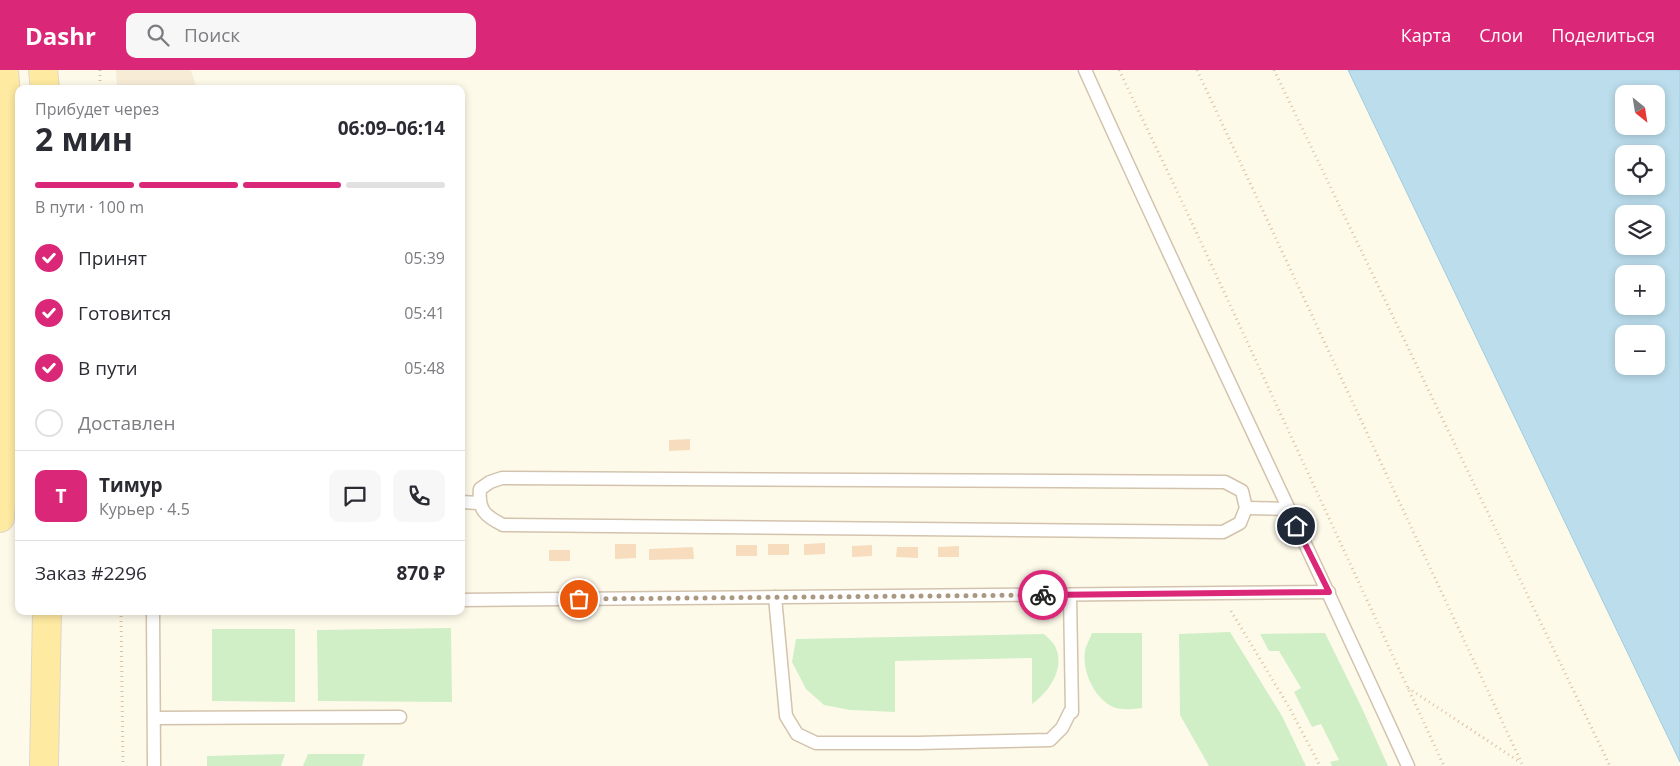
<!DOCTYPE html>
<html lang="ru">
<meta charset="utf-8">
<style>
:root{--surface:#fff;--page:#f7f7f7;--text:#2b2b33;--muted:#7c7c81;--line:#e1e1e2;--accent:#db2777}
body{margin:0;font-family:"Open Sans",sans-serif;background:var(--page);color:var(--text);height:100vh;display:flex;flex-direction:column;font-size:19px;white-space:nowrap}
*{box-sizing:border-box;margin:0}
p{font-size:16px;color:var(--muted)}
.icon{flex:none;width:28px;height:28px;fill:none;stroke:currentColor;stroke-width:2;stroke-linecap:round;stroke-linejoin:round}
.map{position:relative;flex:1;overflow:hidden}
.details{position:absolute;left:15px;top:15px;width:450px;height:530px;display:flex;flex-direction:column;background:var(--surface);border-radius:10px;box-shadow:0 2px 8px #0003}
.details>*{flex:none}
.needle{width:32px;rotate:150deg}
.buttons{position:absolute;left:1615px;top:15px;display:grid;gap:10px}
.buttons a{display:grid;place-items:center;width:50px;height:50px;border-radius:10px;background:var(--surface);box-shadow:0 2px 8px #0003;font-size:25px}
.pin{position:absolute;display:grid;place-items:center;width:42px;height:42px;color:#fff;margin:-21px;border:2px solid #fff;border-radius:50%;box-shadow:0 1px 5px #0007}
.courier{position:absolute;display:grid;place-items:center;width:50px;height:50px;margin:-25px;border:4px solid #db2777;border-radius:50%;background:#fff;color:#222;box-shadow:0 1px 6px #0007}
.headline em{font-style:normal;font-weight:700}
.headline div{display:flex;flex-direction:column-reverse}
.headline{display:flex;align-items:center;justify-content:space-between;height:85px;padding:0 20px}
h1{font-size:32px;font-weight:700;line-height:38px}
.bar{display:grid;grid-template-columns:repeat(4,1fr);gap:8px 5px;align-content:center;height:60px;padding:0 20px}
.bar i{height:6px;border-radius:4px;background:var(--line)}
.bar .active{background:var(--accent)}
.bar p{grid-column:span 4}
.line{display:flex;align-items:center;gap:12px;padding:0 20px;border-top:1px solid var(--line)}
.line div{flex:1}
.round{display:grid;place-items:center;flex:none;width:52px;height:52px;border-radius:10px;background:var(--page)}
ol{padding:0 20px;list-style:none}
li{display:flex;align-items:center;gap:15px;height:55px}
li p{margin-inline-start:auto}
li .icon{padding:5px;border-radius:50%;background:var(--accent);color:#fff;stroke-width:4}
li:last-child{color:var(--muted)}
li i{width:28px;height:28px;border:2px solid var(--line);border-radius:50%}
header{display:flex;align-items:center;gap:30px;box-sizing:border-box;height:70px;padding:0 25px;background:var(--accent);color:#fff}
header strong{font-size:24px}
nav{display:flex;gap:28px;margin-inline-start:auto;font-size:18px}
.search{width:350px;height:45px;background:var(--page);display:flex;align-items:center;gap:12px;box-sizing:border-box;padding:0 18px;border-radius:10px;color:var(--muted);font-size:19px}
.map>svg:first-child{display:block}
</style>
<header>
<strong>Dashr</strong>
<div class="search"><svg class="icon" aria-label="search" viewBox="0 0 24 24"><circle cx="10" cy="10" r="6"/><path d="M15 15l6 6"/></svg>Поиск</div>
<nav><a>Карта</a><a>Слои</a><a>Поделиться</a></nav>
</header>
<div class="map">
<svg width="1680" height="696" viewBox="0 0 1680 696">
<rect width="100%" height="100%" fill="#fefaea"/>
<path fill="#f7edd7" d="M116,0H191L197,19H117Z"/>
<g fill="#d0efc6">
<path d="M451,558L452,632L318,631L317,560Z"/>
<path d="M212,559H295V632L212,631Z"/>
<path d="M1230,562L1282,646L1306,696H1209L1180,645L1179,564Z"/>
<path d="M1092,563H1142V638C1132,639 1120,641 1111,636C1093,626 1082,600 1085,581C1086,575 1090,569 1092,563Z"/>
<path d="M1325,563L1361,636L1388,696H1332L1330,692L1339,690L1321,654L1312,657L1294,622L1301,618L1279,581H1269L1260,564Z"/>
<path d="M1044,564C1048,568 1053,572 1055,576C1066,598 1049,622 1032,634V588L895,591V642L850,640L824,635L806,619L792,592L796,569Z"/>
<path d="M285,684L281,696H207V686Z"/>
<path d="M308,684H365L362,696H303Z"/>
</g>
<path fill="#bbddec" stroke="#a0ccdf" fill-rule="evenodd" d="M1348,0H1680V692ZM1624,24H1656V56H1624ZM1624,84H1656V116H1624ZM1624,144H1656V176H1624ZM1624,204H1656V236H1624ZM1624,264H1656V296H1624Z"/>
<g fill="#f7ddbe">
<path d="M690,369V380L669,381V370Z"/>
<path d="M825,473V484L804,485V474Z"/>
<path d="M615,474H636V488L615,489Z"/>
<rect x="768" y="474" width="21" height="11"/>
<rect x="736" y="475" width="21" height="11"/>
<path d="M872,475V486L852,487V476Z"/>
<path d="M959,476V487H938V477Z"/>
<path d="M693,477L694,489L649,490V479Z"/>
<path d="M897,477H918V488L896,487Z"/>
<rect x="549" y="480" width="21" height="11"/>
</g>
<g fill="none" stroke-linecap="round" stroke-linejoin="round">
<defs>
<g id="lane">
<path d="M1085,0C1190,233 1302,463 1408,696"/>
<path d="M502,408L1225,412L1242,421L1246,438L1240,453L1223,462L503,455C485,446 478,440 480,419L490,412Z"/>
<path d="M461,432L479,433"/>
<path d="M1246,438L1288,439"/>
<path d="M775,527L786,646L797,664L816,673H917L1050,670L1062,658L1070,642H1072L1070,525"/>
<path d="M461,530L1329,522"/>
<path d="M153,541L154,696"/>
<path d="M154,648L400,647"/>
</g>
<g id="primary">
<path d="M43,0L45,19"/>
<path d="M0,448L9,320L13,115L4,0"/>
<path d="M44,696L47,541"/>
</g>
</defs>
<use href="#lane" stroke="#d3c3ad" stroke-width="15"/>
<use href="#primary" stroke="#ddd6d0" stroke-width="30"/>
<g stroke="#ddc1a0" stroke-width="3" stroke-dasharray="1 4" stroke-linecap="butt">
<path d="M100,0V19"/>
<path d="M1119,0L1186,140L1444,696"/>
<path d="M1197,0L1523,696"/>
<path d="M1274,0L1610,696"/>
<path d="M121,541L123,696"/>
<path d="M1231,541L1289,637L1320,696"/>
<path d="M1408,618L1520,692"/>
</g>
<use href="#lane" stroke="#fff" stroke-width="12"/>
<use href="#primary" stroke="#ffeaa1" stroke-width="28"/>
</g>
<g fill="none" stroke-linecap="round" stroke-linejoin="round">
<path stroke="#ab9881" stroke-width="5" stroke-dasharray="0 9" d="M579,529L1043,525"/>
<path stroke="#db2777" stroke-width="6" d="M1043,525L1329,522L1296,456"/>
</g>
</svg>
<div class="buttons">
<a><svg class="needle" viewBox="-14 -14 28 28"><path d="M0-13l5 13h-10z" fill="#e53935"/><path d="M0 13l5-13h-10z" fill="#7c7c81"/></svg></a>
<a><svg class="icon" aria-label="locate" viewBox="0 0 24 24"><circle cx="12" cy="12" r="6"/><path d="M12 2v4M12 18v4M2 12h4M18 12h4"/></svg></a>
<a><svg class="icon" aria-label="layers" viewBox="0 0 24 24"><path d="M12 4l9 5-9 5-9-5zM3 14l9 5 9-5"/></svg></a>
<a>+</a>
<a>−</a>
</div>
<div class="pin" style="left:579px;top:529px;background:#ea580c"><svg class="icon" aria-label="bag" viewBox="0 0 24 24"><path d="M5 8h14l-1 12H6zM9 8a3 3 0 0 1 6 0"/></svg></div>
<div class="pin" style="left:1296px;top:456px;background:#1f2937"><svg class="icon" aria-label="home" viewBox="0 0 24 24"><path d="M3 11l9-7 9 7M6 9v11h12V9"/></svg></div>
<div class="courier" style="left:1043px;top:525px"><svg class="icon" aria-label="bike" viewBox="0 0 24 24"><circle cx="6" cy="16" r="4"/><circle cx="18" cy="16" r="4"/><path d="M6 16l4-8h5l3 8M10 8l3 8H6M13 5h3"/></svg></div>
<section class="details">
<div class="headline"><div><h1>2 мин</h1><p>Прибудет через</p></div><em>06:09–06:14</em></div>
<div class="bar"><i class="active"></i><i class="active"></i><i class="active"></i><i></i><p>В пути · 100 m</p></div>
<ol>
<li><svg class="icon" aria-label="check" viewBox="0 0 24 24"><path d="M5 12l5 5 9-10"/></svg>Принят<p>05:39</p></li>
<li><svg class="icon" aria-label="check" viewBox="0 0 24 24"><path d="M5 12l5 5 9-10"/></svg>Готовится<p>05:41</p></li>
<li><svg class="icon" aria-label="check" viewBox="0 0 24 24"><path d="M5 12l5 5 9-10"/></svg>В пути<p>05:48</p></li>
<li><i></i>Доставлен</li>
</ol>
<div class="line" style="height:90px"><b class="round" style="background:var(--accent);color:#fff">Т</b><div><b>Тимур</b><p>Курьер · 4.5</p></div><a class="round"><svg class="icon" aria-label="chat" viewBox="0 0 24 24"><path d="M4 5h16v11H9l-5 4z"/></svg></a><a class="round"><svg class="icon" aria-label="phone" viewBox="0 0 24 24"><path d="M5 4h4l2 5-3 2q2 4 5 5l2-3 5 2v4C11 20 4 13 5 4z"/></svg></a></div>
<div class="line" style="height:65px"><div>Заказ #2296</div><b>870 ₽</b></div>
</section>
</div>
